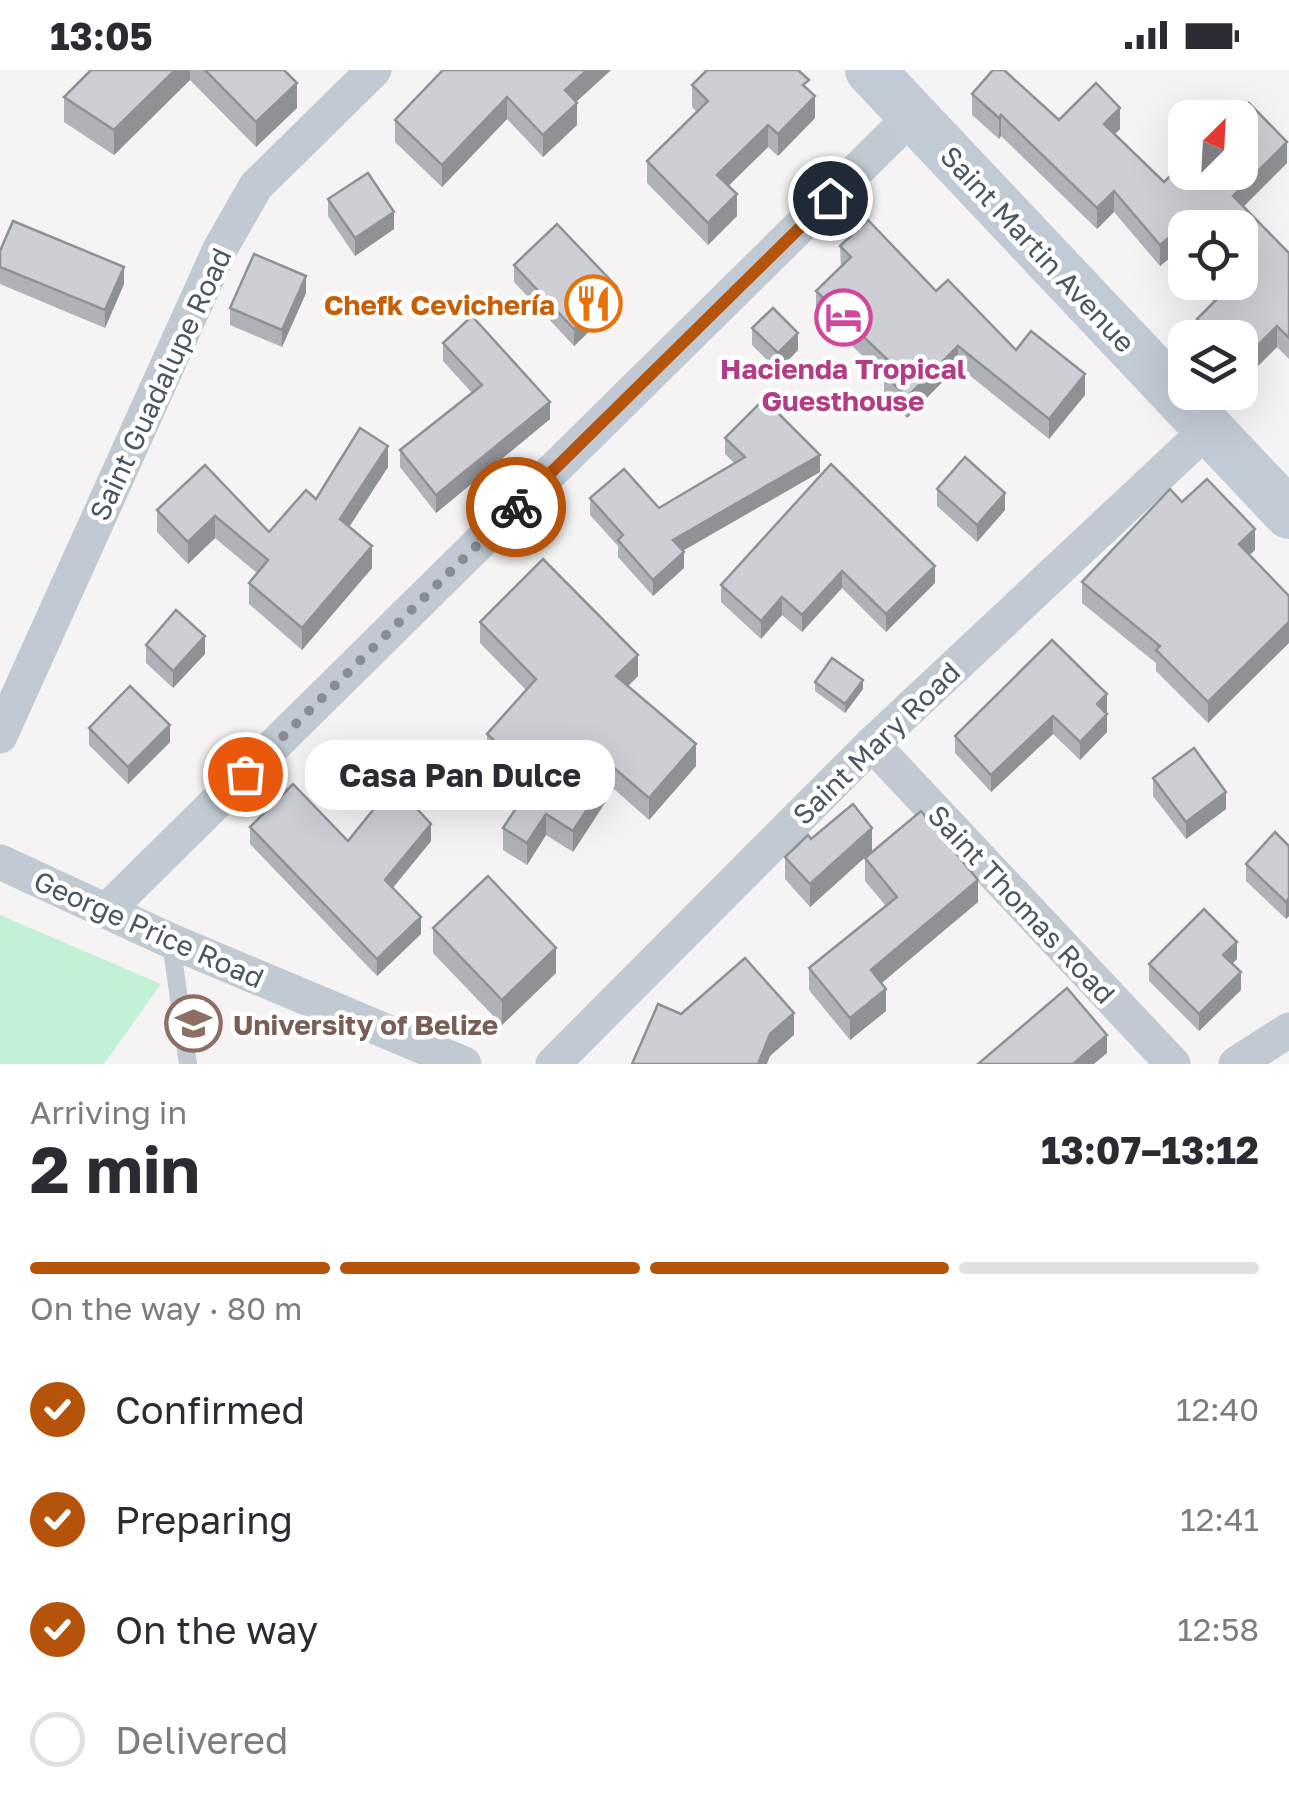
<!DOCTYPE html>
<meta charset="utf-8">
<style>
:root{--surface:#fff;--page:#f7f7f7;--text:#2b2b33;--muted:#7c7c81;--line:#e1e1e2;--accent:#b45309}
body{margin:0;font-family:"Golos Text",sans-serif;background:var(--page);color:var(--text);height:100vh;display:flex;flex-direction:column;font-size:38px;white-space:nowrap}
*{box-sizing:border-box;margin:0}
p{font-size:32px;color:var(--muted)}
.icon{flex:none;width:55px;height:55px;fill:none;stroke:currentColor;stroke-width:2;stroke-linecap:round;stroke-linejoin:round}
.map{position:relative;height:994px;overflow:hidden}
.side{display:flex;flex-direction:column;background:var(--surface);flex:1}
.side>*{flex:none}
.needle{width:65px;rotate:24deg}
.tools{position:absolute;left:1168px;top:30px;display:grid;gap:20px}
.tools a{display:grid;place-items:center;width:90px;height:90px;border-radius:20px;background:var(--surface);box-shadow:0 10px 40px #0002;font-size:50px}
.pin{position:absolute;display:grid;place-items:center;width:85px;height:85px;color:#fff;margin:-42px;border:5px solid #fff;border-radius:50%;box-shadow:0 2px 10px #0007}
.courier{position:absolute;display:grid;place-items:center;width:100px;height:100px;margin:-50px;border:8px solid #b45309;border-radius:50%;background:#fff;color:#222;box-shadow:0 2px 12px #0007}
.bubble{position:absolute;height:70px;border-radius:30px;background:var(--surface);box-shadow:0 10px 40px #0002;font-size:32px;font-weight:700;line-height:70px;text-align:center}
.overview em{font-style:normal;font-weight:700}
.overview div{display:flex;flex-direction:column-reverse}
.overview{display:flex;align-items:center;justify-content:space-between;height:170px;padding:0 30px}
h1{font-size:65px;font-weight:700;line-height:75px}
.bar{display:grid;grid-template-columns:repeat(4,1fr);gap:15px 10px;align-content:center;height:120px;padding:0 30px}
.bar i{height:12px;border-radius:8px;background:var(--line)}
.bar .current{background:var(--accent)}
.bar p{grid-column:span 4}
ol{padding:0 30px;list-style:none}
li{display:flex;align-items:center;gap:30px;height:110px}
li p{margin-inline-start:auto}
li .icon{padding:10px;border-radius:50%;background:var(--accent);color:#fff;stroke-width:4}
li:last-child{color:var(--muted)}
li i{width:55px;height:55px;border:5px solid var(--line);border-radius:50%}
.status{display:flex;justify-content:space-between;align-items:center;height:70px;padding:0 50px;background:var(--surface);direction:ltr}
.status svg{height:28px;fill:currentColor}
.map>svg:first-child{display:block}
</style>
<div class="status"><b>13:05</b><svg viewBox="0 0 49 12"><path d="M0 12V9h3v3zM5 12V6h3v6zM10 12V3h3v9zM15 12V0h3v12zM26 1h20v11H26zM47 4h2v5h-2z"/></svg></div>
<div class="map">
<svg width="1289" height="994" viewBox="0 0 1289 994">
<rect width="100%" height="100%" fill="#f5f3f3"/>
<path fill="#c3f1d5" d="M0,845L161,914L104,994H0Z"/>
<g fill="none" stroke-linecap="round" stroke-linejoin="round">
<path stroke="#c1cad2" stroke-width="18" d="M171,872L188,994"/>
<g stroke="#c1cad2" stroke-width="35">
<path d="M0,666L220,179L256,116L374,0"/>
<path d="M872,674L1173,994"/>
<path d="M0,792L171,871L464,994"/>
<path d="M106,841L913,45"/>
<path d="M553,994L872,674L1207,360"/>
<path d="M1236,994L1289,960"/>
</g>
<path stroke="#c1cbd6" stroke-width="50" d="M870,0L1289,444"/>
</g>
<g fill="#b0b2b7">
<path d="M91,0H284L297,38L256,77L190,10L114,85L64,52V27Z"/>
<path d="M611,0L576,32L577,55L543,87L507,49L442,117L395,72V50Z"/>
<path d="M692,15L809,21L815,48L778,86L768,77L728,116L737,146L708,175L647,113V91L697,42L692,37Z"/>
<path d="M972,24L1059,50L1120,59L1115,64L1164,112L1287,93L1244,136L1289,183V289L1277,277L1240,314V268H1197V249L1214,232L1196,212H1240L1185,158V202L1171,187L1160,196L1114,142L1097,159L1001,66L999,69L972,45Z"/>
<path d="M328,129L394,159L355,186L328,146Z"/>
<path d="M840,176L936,221L1016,280L1085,325L1049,369L958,296L907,348L884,325V306L816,242V221L841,197Z"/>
<path d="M0,181L124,214L105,258L0,214Z"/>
<path d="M514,195L617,235L574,276L514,212Z"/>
<path d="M306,223L282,277L230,255V238Z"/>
<path d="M752,258L798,280L778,301L752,275Z"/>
<path d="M443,273L550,349L436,443L400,397V380L472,323L443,291Z"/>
<path d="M725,368L820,402L683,481L684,498L653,526L618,487V476L590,445V428L659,438L734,393L725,384Z"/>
<path d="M831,394L935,513L886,562L842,518L802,562L782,545L761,569L721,532V515Z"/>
<path d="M205,395L269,462L316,429L388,397L349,457L372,498L302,580L249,534V513L257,503L215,468L188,494L157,462V440Z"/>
<path d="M937,419L1005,440L977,472L937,436Z"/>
<path d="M1182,432L1255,480L1249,485L1208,653L1156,601V593L1082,533V512Z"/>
<path d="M480,552L638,606L628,616L696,696L649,750L614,719L573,782L546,765L527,795L503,780V758L527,722L487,685V664L526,620L480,573Z"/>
<path d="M1052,570L1107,641L1106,643L1107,662L1080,690L1053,664L991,722L955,683V666Z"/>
<path d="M146,575L205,584L173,618L146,593Z"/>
<path d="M815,612L863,619L845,643L815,621Z"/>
<path d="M89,658L170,672L128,714L89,675Z"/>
<path d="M1153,708L1226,739L1186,769L1153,726Z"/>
<path d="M250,757L348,771H431L393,818L421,864L377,906L250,774Z"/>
<path d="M811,769L872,781L810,837L785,809V787Z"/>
<path d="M1289,776V846L1286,849L1246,811V794Z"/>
<path d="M865,788L978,832L881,913L886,941L850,970L809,920V898L886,836L865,811Z"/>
<path d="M433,858L556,903L502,955L433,883Z"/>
<path d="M1237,889L1232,894L1241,920L1199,961L1149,911V894Z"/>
</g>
<g fill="#909195">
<path d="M175,0H190V10L114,85V60Z"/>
<path d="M587,0H611L565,42V20Z"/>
<path d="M297,13V38L256,77V52Z"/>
<path d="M815,26V48L778,86V64Z"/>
<path d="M507,27V49L442,117V95Z"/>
<path d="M577,33V55L543,87V65Z"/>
<path d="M1120,38V59L1104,75V54Z"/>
<path d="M1001,45V66L999,69V48Z"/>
<path d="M768,55V77L717,127V105Z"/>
<path d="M1287,72V93L1233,147V126Z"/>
<path d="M1114,121V142L1097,159V138Z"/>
<path d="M737,124V146L708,175V153Z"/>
<path d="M394,142V159L355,186V168Z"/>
<path d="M1171,166V187L1160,196V175Z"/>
<path d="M124,197V214L105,258V240Z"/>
<path d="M306,206V223L282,277V260Z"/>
<path d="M617,217V235L574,276V259Z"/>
<path d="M1277,256V277L1240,314V293Z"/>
<path d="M798,263V280L778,301V283Z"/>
<path d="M958,276V296L907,348V327Z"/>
<path d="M1085,304V325L1049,369V349Z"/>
<path d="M550,332V349L436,443V425Z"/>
<path d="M388,376V397L340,471V449Z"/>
<path d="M820,385V402L673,486V470Z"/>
<path d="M1005,423V440L977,472V455Z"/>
<path d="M215,446V468L188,494V472Z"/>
<path d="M1255,459V480L1239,495V474Z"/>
<path d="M372,476V498L302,580V558Z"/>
<path d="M684,482V498L653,526V510Z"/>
<path d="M935,496V513L886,562V544Z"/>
<path d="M842,501V518L802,562V545Z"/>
<path d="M782,527V545L761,569V551Z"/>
<path d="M1289,552V573L1208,653V632Z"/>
<path d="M205,566V584L173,618V601Z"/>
<path d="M638,585V606L616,628V606Z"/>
<path d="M863,610V619L845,643V634Z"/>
<path d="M1107,624V641L1097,652V634Z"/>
<path d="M1107,644V662L1080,690V672Z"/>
<path d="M1053,646V664L991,722V705Z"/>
<path d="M170,655V672L128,714V697Z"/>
<path d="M696,674V696L649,750V728Z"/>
<path d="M614,698V719L573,782V761Z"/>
<path d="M1226,722V739L1186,769V752Z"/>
<path d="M546,744V765L527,795V773Z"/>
<path d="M431,754V771L385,827V810Z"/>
<path d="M872,758V781L810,837V814Z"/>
<path d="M978,810V832L871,922V900Z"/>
<path d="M1289,828V846L1286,849V832Z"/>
<path d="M421,847V864L377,906V889Z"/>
<path d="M1237,872V889L1223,903V885Z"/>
<path d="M556,878V903L502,955V930Z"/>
<path d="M1241,902V920L1199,961V944Z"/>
<path d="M886,919V941L850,970V948Z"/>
<path d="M794,943V965L770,986L767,994H758L770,964Z"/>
<path d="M1107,965V983L1094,994H1073Z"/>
</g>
<g fill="#cdcfd5" stroke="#909195" stroke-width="2.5">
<path d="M91,0H175L114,60L64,27Z"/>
<path d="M205,0H284L297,13L256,52Z"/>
<path d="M443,0H587L565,20L577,33L543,65L507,27L442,95L395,50Z"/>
<path d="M707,0H798L809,10L803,15L815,26L778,64L768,55L717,105L737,124L708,153L647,91L708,31L692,15Z"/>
<path d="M993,0H1004L1059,50L1096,13L1120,38L1104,54L1164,112L1185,92V102H1240V48H1233L1249,33L1287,72L1233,126L1289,183V268L1277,256L1240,293V268H1216L1197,249L1225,221L1216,212H1240V158H1185V180L1171,166L1160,175L1114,121L1097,138L1001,45L999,48L972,24Z"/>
<path d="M368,103L394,142L355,168L328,129Z"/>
<path d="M868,150L936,221L948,210L1016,280L1031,261L1085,304L1049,349L958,276L907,327L884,305L893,295L816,221L851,187L840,176Z"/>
<path d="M13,151L124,197L105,240L0,197V181Z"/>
<path d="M557,154L617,217L574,259L514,195Z"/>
<path d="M254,184L306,206L282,260L230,238Z"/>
<path d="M773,238L798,263L778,283L752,258Z"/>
<path d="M472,246L550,332L436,425L400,380L482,315L443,273Z"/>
<path d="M764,329L820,385L673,470L684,482L653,510L618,470L623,465L590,428L624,399L659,438L745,387L725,368Z"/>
<path d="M360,358L388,376L340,449L372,476L302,558L249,513L268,490L215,446L188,472L157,440L205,395L269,462L306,420L316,429Z"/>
<path d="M965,387L1005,423L977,455L937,419Z"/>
<path d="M831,394L935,496L886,544L842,501L802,545L782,527L761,551L721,515Z"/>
<path d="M1207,409L1255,459L1239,474L1289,526V552L1208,632L1156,580L1160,576L1082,512L1170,419L1182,432Z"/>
<path d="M543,489L638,585L616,606L696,674L649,728L614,698L573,761L546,744L527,773L503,758L536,708L487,664L536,609L480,552Z"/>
<path d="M176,540L205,566L173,601L146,575Z"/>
<path d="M1052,570L1107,624L1097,634L1107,644L1080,672L1053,646L991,705L955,666Z"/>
<path d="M832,588L863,610L845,634L815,612Z"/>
<path d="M130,616L170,655L128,697L89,658Z"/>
<path d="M1194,678L1226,722L1186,752L1153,708Z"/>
<path d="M293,714L348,771L394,714L431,754L385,810L421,847L377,889L250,757Z"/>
<path d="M853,734L872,758L810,814L785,787L808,765L811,769Z"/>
<path d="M921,741L978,810L871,900L886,919L850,948L809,898L897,827L865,788Z"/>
<path d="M1275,762L1289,776V828L1286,832L1246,794Z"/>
<path d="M488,806L556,878L502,930L433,858Z"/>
<path d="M1204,839L1237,872L1223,885L1241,902L1199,944L1149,894Z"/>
<path d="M745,888L794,943L770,964L758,994H632L658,934L681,944Z"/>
<path d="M1067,918L1107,965L1073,994H978Z"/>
</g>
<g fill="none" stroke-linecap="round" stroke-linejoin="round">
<path stroke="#868d94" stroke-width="10" stroke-dasharray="0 18" d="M245,704L516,437"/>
<path stroke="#b45309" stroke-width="12" d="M516,437L830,128"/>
</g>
<defs>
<symbol id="restaurant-ring" viewBox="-11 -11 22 22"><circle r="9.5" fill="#fff" stroke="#e8710a" stroke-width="1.5"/><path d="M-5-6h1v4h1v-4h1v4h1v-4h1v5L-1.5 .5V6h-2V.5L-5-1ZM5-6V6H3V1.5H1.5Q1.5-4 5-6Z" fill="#e8710a"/></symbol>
<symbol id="hotel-ring" viewBox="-11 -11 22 22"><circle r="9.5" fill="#fff" stroke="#d1479c" stroke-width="1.5"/><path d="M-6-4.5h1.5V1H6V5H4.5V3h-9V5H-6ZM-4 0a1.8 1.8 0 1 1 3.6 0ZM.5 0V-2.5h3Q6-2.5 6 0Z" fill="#d1479c"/></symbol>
<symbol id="university-ring" viewBox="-11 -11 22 22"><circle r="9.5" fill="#fff" stroke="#8d6e63" stroke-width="1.5"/><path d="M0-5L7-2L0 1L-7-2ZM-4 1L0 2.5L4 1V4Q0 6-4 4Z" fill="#8d6e63"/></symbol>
</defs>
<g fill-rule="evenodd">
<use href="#restaurant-ring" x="562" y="202" width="63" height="63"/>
<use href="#hotel-ring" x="812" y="216" width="63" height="63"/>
<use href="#university-ring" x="162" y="922" width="63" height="63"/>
</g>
<g text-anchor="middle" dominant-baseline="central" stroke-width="9" stroke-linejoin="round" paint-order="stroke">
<g font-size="28" fill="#4a5661" stroke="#fff">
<text transform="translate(1038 179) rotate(47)">Saint Martin Avenue</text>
<text transform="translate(160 314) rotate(-65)">Saint Guadalupe Road</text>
<text transform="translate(876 673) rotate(-44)">Saint Mary Road</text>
<text transform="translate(1022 834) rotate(47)">Saint Thomas Road</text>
<text transform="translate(149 859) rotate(24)">George Price Road</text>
</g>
<g font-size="28" font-weight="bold" fill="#c56008" stroke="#fff" text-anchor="end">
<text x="555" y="234">Chefk Cevichería</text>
</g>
<g font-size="28" font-weight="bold" fill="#b23c85" stroke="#fff">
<text x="843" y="298">Hacienda Tropical<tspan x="843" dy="32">Guesthouse</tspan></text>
</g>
<g font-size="28" font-weight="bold" fill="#785e54" stroke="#fff" text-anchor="start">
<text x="233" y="954">University of Belize</text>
</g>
</g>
</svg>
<div class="tools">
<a><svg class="needle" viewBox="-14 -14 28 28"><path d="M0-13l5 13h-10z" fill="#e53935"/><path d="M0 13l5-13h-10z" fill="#7c7c81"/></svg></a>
<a><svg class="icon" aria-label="locate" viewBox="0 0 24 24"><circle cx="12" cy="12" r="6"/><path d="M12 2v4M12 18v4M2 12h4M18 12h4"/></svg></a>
<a><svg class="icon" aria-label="layers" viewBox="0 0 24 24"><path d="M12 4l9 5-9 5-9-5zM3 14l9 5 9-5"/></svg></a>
</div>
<div class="pin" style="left:245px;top:704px;background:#ea580c"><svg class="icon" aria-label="bag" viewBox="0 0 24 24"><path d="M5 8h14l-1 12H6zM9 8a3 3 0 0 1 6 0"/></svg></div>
<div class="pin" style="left:830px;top:128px;background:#1f2937"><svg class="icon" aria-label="home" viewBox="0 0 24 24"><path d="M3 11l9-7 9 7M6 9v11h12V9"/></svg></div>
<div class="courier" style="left:516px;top:437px"><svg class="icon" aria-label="bike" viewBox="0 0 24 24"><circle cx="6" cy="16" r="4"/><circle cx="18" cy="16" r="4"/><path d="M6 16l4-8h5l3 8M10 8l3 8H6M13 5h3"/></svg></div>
<div class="bubble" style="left:305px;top:670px;width:310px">Casa Pan Dulce</div>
</div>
<section class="side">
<div class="overview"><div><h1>2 min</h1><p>Arriving in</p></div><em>13:07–13:12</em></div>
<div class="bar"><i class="current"></i><i class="current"></i><i class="current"></i><i></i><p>On the way · 80 m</p></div>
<ol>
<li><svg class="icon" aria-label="check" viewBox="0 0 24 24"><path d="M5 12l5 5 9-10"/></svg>Confirmed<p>12:40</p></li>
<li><svg class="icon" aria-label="check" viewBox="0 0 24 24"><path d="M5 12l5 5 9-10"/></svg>Preparing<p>12:41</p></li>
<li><svg class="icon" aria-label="check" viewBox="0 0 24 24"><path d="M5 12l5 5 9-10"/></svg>On the way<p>12:58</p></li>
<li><i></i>Delivered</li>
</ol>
</section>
